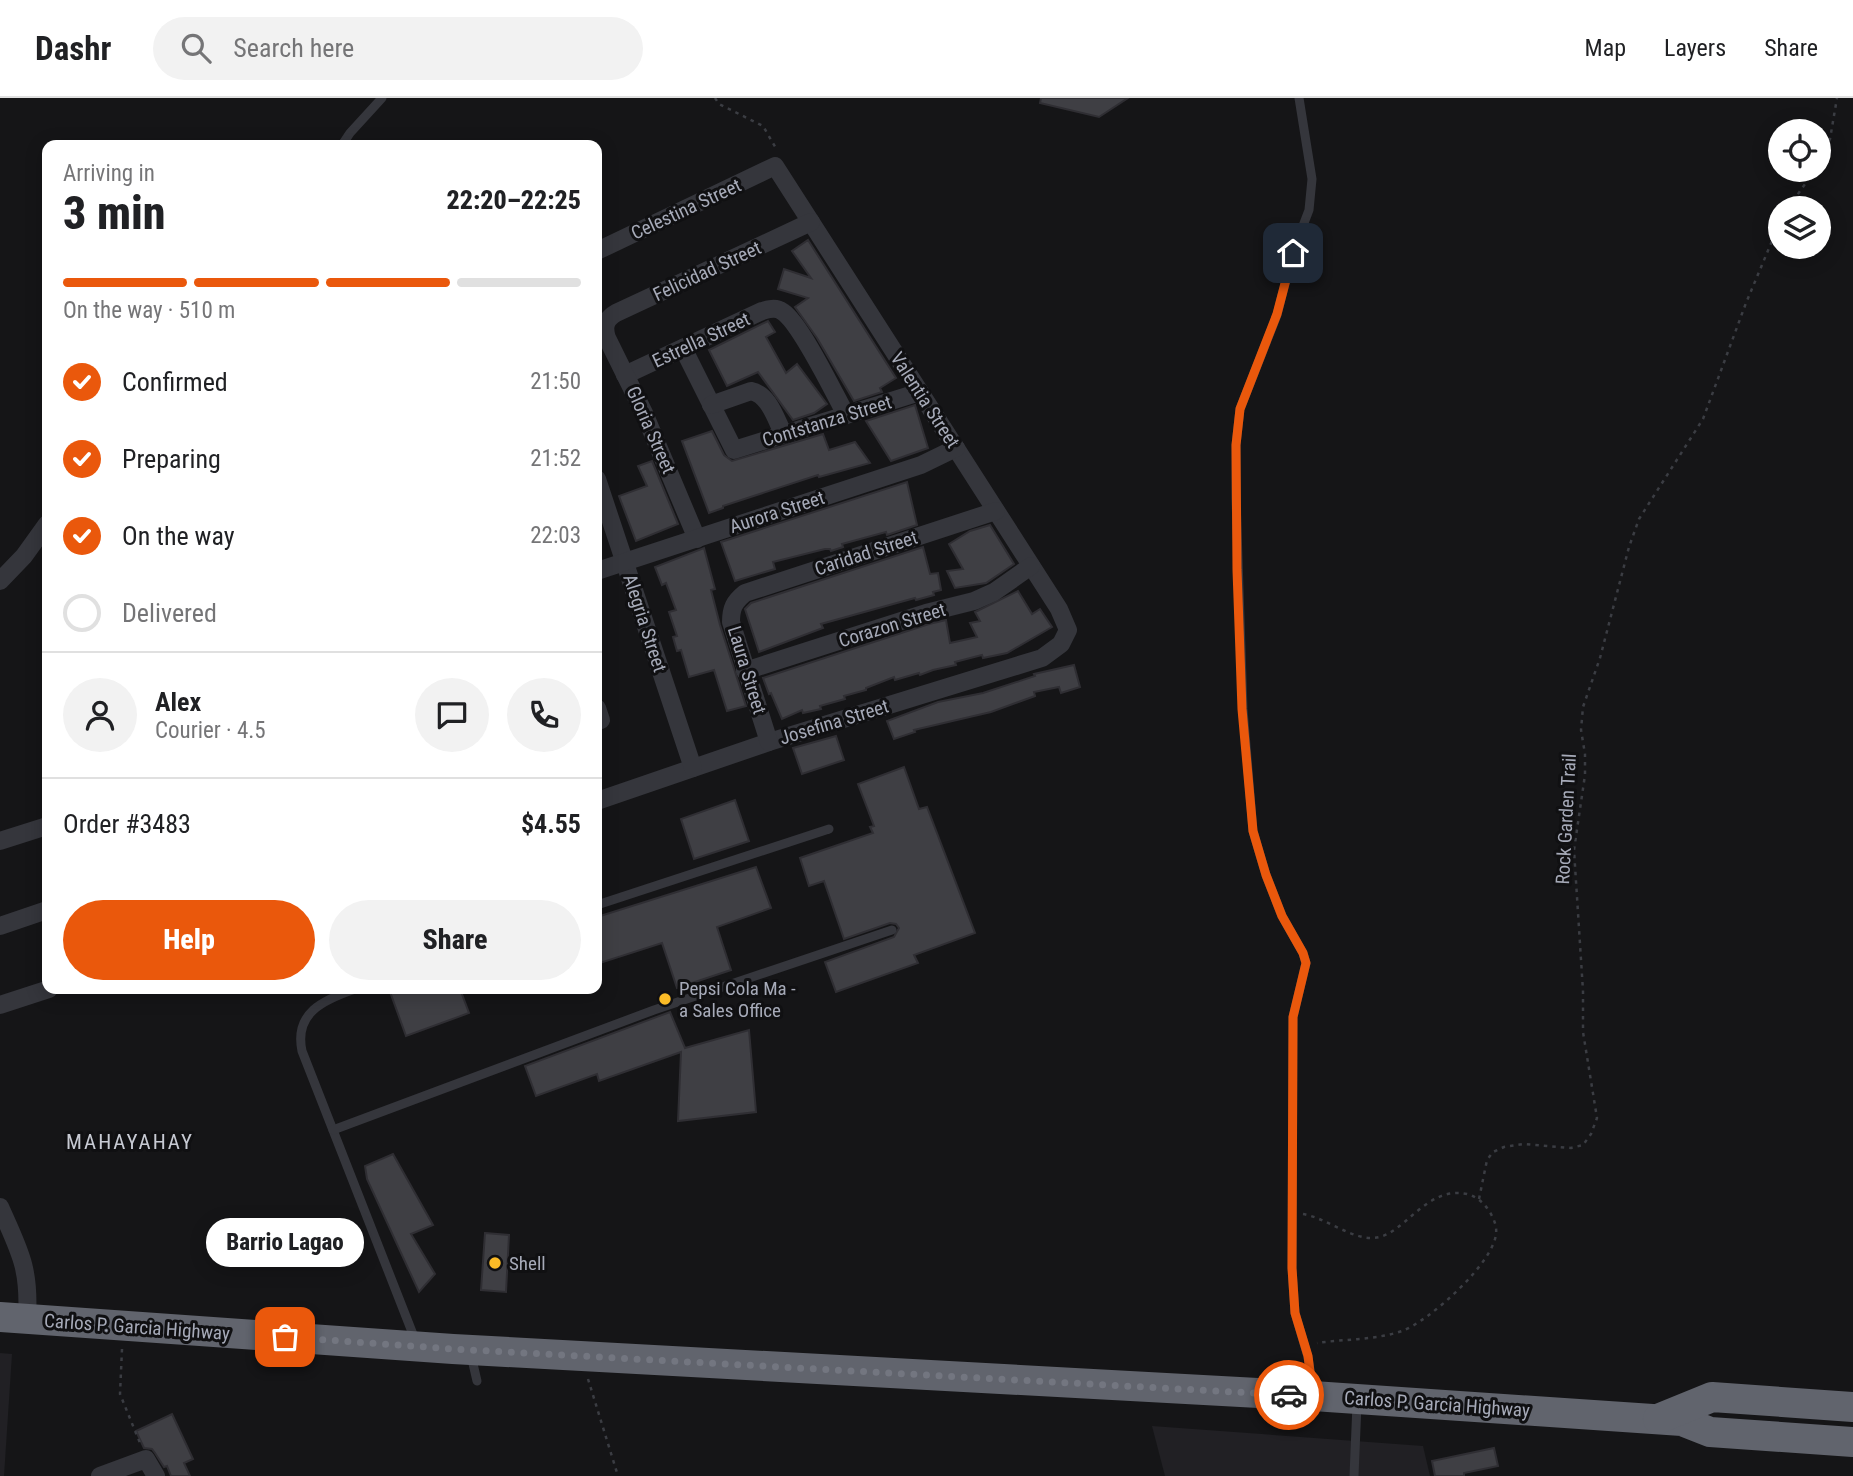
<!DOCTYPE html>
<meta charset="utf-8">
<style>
:root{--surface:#fff;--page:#f2f2f2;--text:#202124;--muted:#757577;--line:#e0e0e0;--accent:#ea580c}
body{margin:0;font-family:"Roboto Condensed",sans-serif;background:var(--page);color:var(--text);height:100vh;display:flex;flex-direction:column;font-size:26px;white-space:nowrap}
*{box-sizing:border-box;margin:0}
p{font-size:23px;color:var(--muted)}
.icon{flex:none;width:38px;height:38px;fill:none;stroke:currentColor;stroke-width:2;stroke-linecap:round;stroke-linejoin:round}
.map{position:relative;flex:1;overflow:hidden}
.sheet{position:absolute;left:42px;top:42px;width:560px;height:854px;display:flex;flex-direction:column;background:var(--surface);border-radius:14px;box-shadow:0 4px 18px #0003}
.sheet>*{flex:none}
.tools{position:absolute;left:1768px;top:21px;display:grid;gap:14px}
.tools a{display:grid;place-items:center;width:63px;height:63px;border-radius:50%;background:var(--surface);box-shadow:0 4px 18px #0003;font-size:35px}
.pin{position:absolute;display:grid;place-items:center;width:60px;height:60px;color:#fff;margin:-30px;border-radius:14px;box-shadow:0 4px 10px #0006}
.courier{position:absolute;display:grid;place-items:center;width:70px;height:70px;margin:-35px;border:5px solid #ea580c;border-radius:50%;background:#fff;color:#222;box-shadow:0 2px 9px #0007}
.bubble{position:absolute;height:49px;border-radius:24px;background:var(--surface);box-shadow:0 4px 18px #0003;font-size:23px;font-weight:800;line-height:49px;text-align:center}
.overview em{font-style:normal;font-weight:800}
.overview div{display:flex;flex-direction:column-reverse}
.overview{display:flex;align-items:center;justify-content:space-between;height:119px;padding:0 21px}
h1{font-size:46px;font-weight:800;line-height:52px}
.bar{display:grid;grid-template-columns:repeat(4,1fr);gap:10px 7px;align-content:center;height:84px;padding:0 21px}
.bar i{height:9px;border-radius:5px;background:var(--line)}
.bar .selected{background:var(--accent)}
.bar p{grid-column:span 4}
.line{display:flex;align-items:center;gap:18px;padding:0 21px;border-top:2px solid var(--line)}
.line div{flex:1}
.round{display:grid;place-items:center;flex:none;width:74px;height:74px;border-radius:37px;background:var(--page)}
ol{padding:0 21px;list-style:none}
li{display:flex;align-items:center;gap:21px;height:77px}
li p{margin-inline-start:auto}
li .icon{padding:7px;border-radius:50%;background:var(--accent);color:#fff;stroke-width:4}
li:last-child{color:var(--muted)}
li i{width:38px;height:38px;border:4px solid var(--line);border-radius:50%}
.primary-button{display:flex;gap:14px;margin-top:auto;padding:14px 21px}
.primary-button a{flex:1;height:80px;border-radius:42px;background:var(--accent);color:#fff;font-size:28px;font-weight:800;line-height:80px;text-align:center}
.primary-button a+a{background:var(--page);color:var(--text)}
header{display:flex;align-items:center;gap:42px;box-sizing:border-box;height:98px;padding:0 35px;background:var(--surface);border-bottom:2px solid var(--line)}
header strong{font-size:33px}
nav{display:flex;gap:38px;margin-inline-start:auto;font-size:24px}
.search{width:490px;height:63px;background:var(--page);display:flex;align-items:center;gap:18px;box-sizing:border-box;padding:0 24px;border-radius:38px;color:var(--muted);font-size:26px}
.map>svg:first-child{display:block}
</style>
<header>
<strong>Dashr</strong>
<div class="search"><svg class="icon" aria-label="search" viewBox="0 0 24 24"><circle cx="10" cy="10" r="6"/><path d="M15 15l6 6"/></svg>Search here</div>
<nav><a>Map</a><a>Layers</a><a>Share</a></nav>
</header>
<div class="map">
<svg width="1853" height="1378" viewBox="0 0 1853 1378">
<rect width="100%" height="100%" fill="#151517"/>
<g fill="#212024">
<path d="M0,1255L12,1256L4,1378H0Z"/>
<path d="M1152,1328L1423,1348L1430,1378H1165Z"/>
</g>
<g fill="#3f3f44" stroke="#2f2e33" stroke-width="2">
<path d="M1041,0H1128L1099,19L1040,5Z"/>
<path d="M808,142L896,280L880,290L882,294L854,303L817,240L795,209L808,200L778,191L784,171L811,180L792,153Z"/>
<path d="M768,223L775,234L766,239L786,275L797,266L827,306L814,315L793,322L758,274L727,288L709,252Z"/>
<path d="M915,307L928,350L891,363L866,323Z"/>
<path d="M712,333L724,357L732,363L823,336L829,352L855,344L870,365L819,379L818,377L723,408V410L709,415L682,343Z"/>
<path d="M652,363L678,426L636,443L619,398L647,388L638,368Z"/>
<path d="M907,384L917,427L887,437L886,434L842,446L843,449L831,453L830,451H825L773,464L775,471L735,483L721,444Z"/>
<path d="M990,427L1014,466L986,485L955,490L947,473L963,471L949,446L970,433Z"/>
<path d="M923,449L930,476L938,475L941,492L933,494L934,497L916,502L915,500L821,526L823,530L759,554L745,511L751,505Z"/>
<path d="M704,450L715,491L711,492L720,527L746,608L727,613L714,572L689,579L681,552L677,553L673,539L677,538L669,514L676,512L666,485L662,487L655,469Z"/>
<path d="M1018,493L1032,516L1040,511L1052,529L1007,555L983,560L982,557L955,564L956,567L933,572L920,577L919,575L895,582L894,579L866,590V592L844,598L845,601L820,608L821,611L803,615L802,612L782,621L771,595L769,596L763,580L929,526L946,522L950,545L977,539L970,525L980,523L975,514Z"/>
<path d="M1074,567L1080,589L1061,595L1059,589L1034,594L1035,598L991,614L914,632L915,634L894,641L887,623L938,604L983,595L1035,578L1034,576Z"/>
<path d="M836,638L844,662L802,676L793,650Z"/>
<path d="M904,669L919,711L927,709L975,835L914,857L918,865L836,894L825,864L894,839L899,830L896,826L890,825L844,841L824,783L809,788L800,760L873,735L870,729L874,728L858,686Z"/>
<path d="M735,702L749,743L694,761L681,721Z"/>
<path d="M756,769L771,810L717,829L731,872L677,890L662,845L597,866V819Z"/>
<path d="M389,891H460L469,915L406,938Z"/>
<path d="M670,914L685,950L749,932L756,1014L678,1023L681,954L599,983L597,976L536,998L525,968Z"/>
<path d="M393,1056L433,1127L411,1136L435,1176L419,1194L367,1081L365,1068Z"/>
<path d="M485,1135L509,1137L506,1194L481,1192Z"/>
<path d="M172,1316L193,1361L184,1365L190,1378H171L167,1368L164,1369L155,1355L152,1351L144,1350L136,1333Z"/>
<path d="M1494,1350L1498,1368L1464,1375V1378H1435L1432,1363Z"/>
</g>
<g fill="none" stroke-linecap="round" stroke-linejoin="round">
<g stroke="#3b3d43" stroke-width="2.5" stroke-dasharray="3.5 5" stroke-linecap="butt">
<path d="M715,0L719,6L763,28L777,52"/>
<path d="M1818,66L1830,41L1837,0"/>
<path d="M1788,110L1815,72"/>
<path d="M1479,1101L1487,1062L1493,1054L1504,1049L1523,1046L1571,1050L1583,1047L1591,1036L1597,1020L1583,934V893L1574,752L1585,677V656L1581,632L1583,609L1600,560L1629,449L1639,421L1703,321L1746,205L1780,124"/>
<path d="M1303,1116C1326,1120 1351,1141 1373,1140C1404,1139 1425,1087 1467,1096C1478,1099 1485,1106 1491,1116C1494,1122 1497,1128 1496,1136C1493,1166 1429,1223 1402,1233C1376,1242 1344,1241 1317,1245"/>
<path d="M122,1251L120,1296L140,1345"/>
<path d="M588,1281L618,1378"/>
</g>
<g stroke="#35363c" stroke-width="9">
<path d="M1299,0L1312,81L1309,112L1293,154L1277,217L1240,311L1236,347V401L1243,611L1253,733L1266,777L1282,818L1303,855L1306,865L1293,919L1292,1170L1295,1215L1308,1259L1313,1292"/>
<path d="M342,47L350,35L382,0"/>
<path d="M597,807L829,731"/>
<path d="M355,891C323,902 294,915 302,953L416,1244"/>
<path d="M333,1032L654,912L892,832"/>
<path d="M471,1257L477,1283"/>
<path d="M1354,1378L1357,1306"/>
</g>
<g stroke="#35363c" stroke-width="18">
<path d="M597,153L775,68L1059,511L1068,532L1061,546L1042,560L769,644L597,703"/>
<path d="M683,250L734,352L920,294"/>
<path d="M625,277L762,213C770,211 776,209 783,214C801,226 834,295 846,317"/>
<path d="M711,307L751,293C769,296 776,322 784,337"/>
<path d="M597,381L693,670"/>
<path d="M697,441L644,315L607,240C603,228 606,221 616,215L811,124"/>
<path d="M597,473L921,367L956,350"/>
<path d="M0,483L24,458L47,426"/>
<path d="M745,573L926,515L974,503L994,494L1031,468"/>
<path d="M597,610L601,622L597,623"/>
<path d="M769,644L731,524C731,510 734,504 745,495L996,413"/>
<path d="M0,743L47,728"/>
<path d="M0,828L47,812"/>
<path d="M0,907L49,891"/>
<path d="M0,1109C20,1154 30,1170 27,1221"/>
<path d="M100,1378L146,1361L156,1378"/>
</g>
<g stroke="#61646d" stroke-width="30">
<path d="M0,1219L453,1251L1313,1298L1682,1323L1710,1334L1853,1344"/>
<path d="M1658,1321L1712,1299L1853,1309"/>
</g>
</g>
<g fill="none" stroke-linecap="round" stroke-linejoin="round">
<path stroke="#737680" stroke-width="7" stroke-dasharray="0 12.6" d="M285,1239L453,1251L1289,1297"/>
<path stroke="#ea580c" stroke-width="9" d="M1289,1297L1313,1298L1308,1258L1295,1215L1292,1170L1293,919L1306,865L1303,855L1282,818L1266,777L1253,733L1242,611L1237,472L1236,347L1240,311L1277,216L1293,155"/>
</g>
<g fill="#fcbc27" stroke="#101012" stroke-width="2.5">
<circle cx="665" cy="901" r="7"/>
<circle cx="495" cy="1165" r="7"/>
</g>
<g text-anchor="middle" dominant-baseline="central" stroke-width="6" stroke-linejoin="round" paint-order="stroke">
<g font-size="19" fill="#a6aab8" stroke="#101012">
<text transform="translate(686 111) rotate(-25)">Celestina Street</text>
<text transform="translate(707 173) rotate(-25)">Felicidad Street</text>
<text transform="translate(701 242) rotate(-25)">Estrella Street</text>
<text transform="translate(925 302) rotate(57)">Valentia Street</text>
<text transform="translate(827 323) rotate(-17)">Contstanza Street</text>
<text transform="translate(651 332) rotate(66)">Gloria Street</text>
<text transform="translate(777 414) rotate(-18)">Aurora Street</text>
<text transform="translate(866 455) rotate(-18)">Caridad Street</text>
<text transform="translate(645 525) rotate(72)">Alegria Street</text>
<text transform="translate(892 527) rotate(-17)">Corazon Street</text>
<text transform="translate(747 572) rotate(73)">Laura Street</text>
<text transform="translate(834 624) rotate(-17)">Josefina Street</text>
<text transform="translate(1566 721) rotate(-87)">Rock Garden Trail</text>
<text transform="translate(137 1229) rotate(4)">Carlos P. Garcia Highway</text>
<text transform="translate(1437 1306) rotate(4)">Carlos P. Garcia Highway</text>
</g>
<g font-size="19" fill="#a6aab8" stroke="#101012" text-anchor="start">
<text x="679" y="890">Pepsi Cola Ma -<tspan x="679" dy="22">a Sales Office</tspan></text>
<text x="509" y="1165">Shell</text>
</g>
<g font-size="21" letter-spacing="2" fill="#c7cad3" stroke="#101012">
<text x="130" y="1044">MAHAYAHAY</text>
</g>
</g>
</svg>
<div class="tools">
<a><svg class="icon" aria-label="locate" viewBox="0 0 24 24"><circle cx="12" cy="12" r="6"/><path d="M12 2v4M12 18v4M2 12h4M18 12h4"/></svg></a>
<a><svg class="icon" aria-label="layers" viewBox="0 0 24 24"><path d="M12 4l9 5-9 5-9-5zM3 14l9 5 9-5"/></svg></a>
</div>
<div class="pin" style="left:285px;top:1239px;background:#ea580c"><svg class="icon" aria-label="bag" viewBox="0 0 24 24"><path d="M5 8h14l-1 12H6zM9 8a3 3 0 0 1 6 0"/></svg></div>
<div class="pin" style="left:1293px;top:155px;background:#1f2937"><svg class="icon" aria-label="home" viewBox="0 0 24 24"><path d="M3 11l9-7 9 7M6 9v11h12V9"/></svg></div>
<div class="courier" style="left:1289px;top:1297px"><svg class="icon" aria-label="car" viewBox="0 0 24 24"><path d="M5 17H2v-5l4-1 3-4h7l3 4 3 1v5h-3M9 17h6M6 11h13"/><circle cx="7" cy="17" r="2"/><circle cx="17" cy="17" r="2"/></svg></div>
<div class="bubble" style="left:206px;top:1120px;width:158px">Barrio Lagao</div>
<section class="sheet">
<div class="overview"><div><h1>3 min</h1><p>Arriving in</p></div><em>22:20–22:25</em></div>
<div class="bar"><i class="selected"></i><i class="selected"></i><i class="selected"></i><i></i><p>On the way · 510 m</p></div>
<ol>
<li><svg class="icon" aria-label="check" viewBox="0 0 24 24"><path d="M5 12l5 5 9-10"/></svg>Confirmed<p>21:50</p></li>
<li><svg class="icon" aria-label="check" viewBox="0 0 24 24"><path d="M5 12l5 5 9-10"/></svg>Preparing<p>21:52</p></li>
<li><svg class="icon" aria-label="check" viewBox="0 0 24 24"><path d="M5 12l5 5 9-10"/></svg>On the way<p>22:03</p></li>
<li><i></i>Delivered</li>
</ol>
<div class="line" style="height:126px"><a class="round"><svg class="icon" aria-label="person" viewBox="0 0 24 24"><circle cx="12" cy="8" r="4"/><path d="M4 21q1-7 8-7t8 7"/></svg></a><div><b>Alex</b><p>Courier · 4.5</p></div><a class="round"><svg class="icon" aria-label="chat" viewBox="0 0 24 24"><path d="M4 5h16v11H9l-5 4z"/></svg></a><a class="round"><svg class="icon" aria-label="phone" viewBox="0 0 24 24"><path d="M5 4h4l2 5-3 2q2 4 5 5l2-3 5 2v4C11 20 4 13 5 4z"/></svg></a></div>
<div class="line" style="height:91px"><div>Order #3483</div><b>$4.55</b></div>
<div class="primary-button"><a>Help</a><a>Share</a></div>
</section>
</div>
